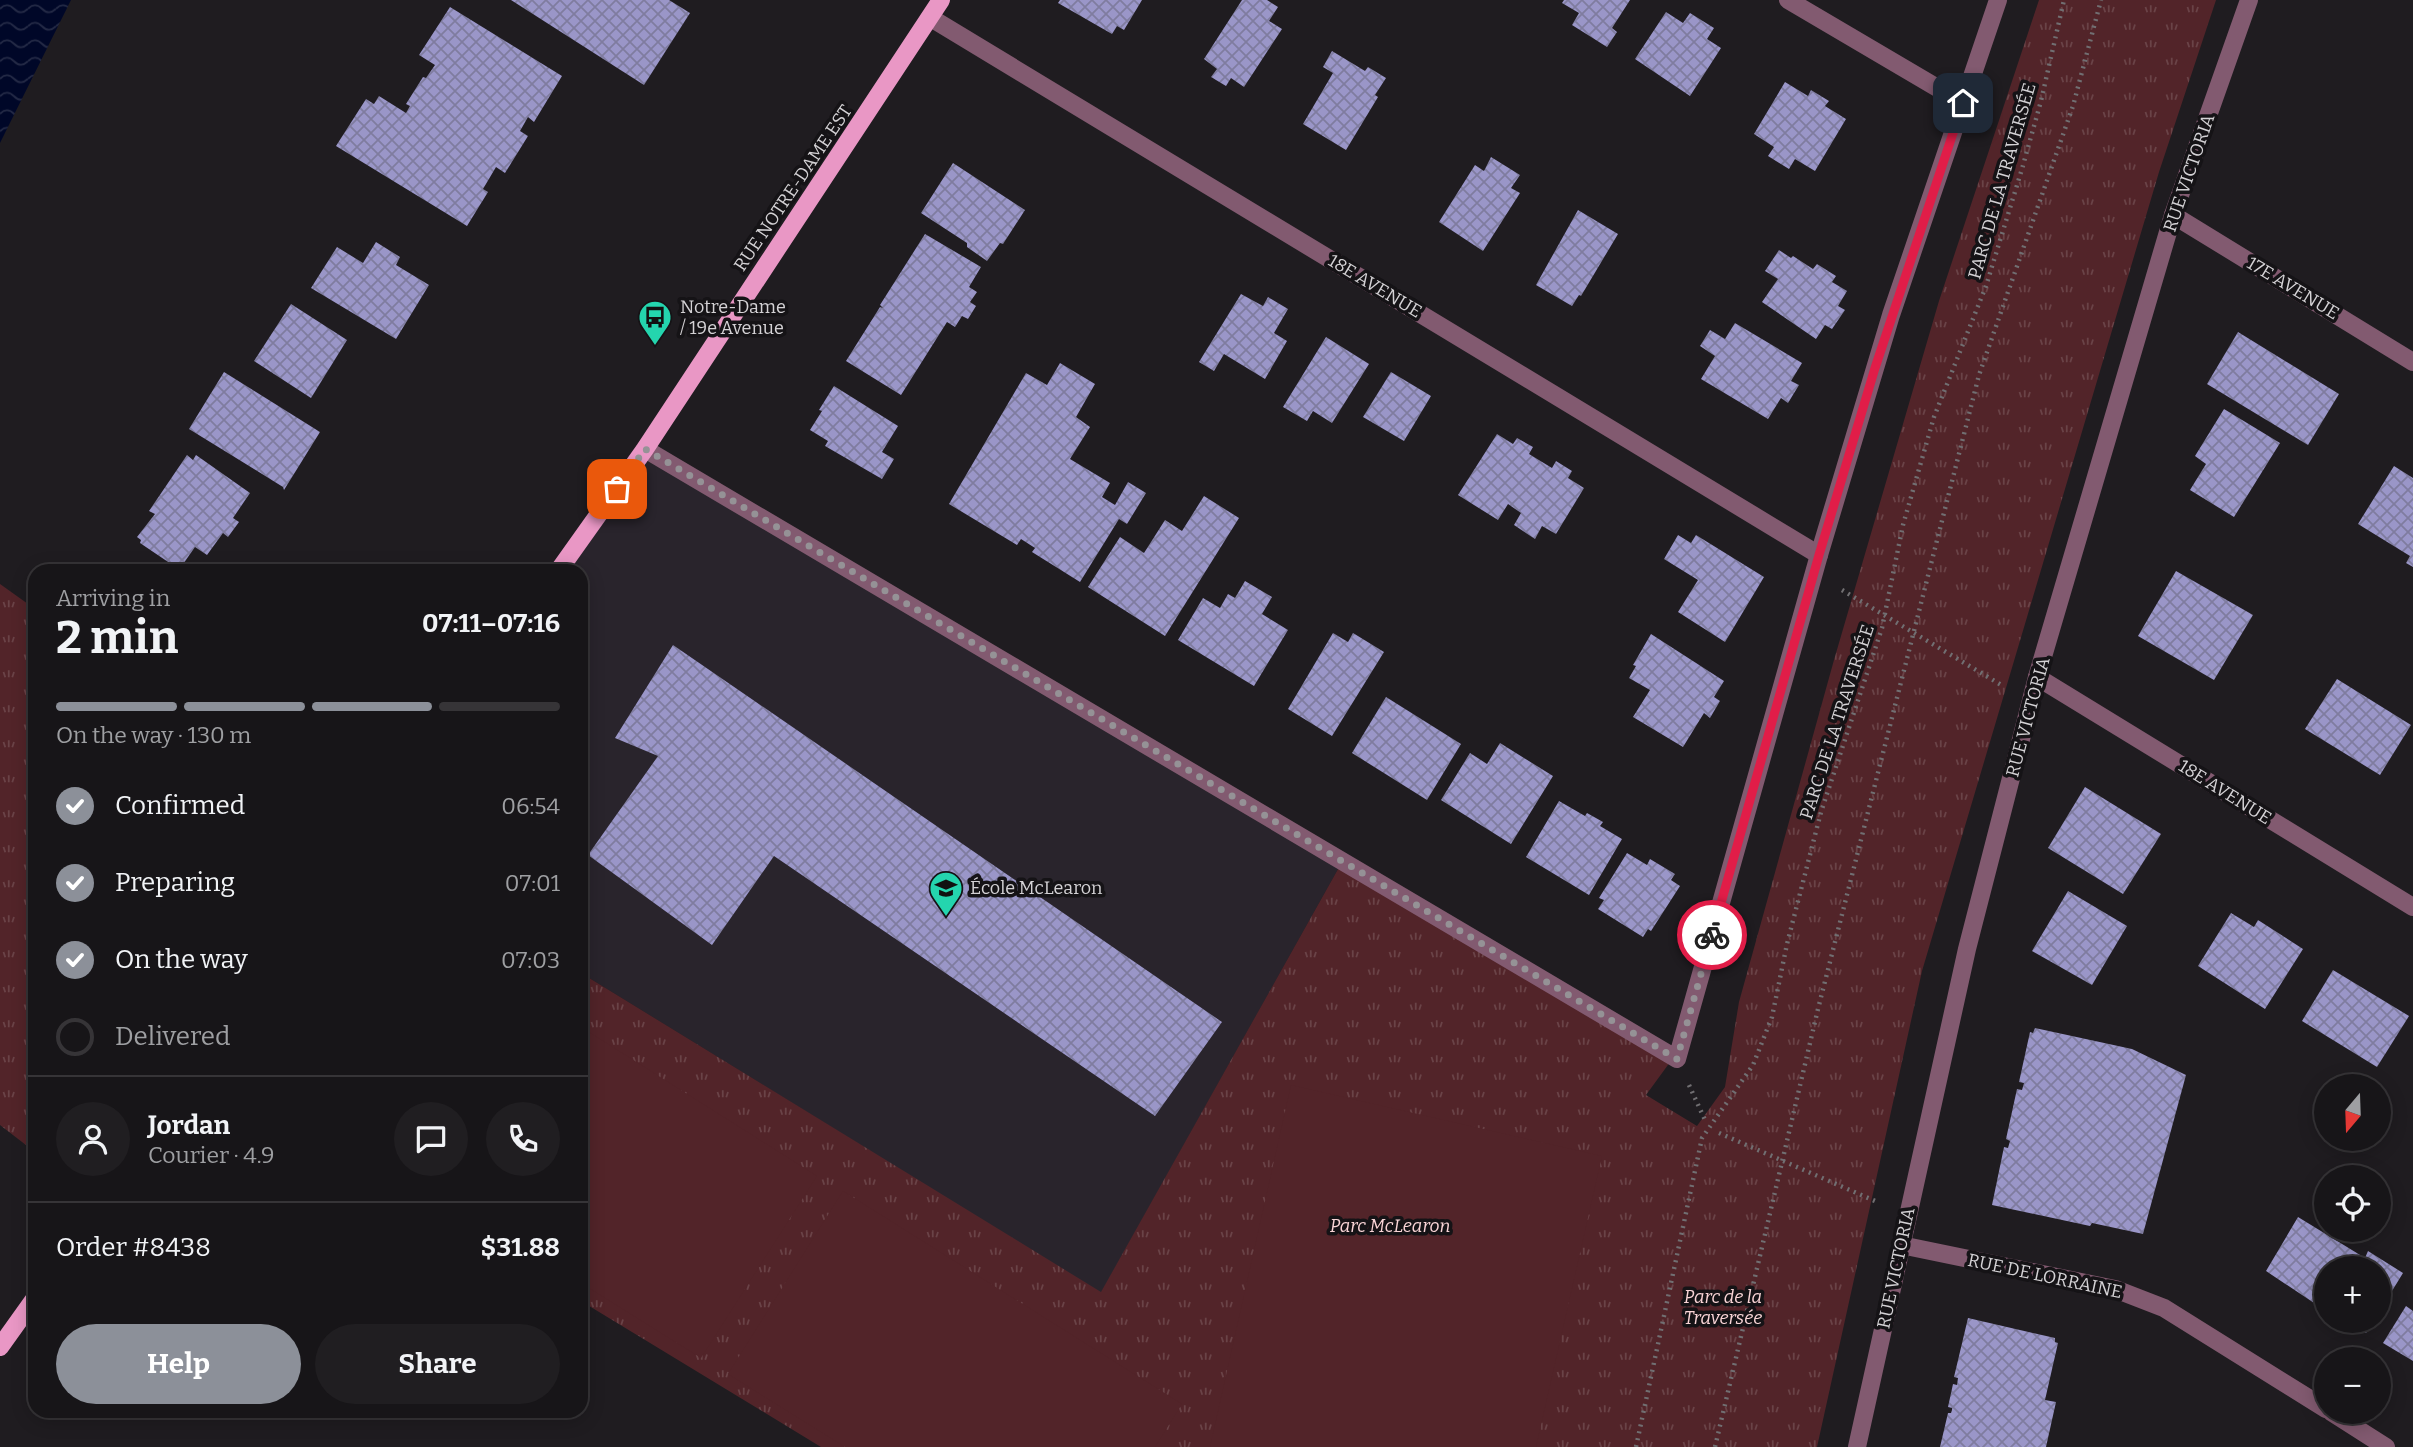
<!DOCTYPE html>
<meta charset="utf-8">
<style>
:root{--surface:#171518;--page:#201e21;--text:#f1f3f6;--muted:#9e9fa2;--line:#363437;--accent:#8c9099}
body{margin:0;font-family:Bitter,serif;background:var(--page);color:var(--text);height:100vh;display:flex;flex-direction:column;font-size:26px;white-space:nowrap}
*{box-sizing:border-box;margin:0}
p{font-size:23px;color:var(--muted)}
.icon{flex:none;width:38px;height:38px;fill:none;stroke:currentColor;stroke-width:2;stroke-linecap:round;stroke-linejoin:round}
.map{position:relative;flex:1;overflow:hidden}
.sheet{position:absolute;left:28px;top:564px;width:560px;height:854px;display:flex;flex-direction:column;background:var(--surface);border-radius:21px;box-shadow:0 4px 18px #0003,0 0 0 2px var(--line)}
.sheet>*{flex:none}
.needle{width:46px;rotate:199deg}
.fabs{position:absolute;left:2314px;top:1074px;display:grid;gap:14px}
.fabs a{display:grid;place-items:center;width:77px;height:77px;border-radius:50%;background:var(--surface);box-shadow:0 4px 18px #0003,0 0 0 2px var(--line);font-size:35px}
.pin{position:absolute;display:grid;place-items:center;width:60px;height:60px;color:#fff;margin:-30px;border-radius:14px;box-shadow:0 4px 10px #0006}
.courier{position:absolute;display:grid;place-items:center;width:70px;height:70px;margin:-35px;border:5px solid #e11d48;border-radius:50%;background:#fff;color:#222;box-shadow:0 2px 9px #0007}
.head em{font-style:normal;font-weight:700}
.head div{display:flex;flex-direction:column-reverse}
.head{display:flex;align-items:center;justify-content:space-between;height:119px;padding:0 28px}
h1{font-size:46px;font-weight:700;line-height:52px}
.bar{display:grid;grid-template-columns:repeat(4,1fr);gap:10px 7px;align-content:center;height:84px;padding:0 28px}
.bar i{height:9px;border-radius:5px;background:var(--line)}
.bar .on{background:var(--accent)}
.bar p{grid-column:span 4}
.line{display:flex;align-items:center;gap:18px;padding:0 28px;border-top:2px solid var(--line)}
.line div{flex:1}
.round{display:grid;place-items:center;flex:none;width:74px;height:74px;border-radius:37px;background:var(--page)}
ol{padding:0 28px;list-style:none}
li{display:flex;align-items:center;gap:21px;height:77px}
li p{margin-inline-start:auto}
li .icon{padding:7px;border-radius:50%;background:var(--accent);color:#fff;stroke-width:4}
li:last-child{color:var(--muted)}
li i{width:38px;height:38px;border:4px solid var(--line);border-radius:50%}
.action{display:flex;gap:14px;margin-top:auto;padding:14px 28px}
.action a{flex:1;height:80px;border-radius:42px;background:var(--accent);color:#fff;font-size:28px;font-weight:700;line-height:80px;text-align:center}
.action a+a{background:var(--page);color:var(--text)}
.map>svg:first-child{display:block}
</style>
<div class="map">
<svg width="2413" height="1447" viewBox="0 0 2413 1447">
<defs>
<pattern id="grass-tufts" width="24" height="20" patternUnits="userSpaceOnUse" patternTransform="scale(1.75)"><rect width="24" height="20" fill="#522429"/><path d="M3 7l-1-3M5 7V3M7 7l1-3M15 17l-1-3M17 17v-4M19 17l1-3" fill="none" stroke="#6a4347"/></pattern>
<pattern id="water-waves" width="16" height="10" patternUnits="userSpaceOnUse" patternTransform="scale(1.75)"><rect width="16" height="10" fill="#000728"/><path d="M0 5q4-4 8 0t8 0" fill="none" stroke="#242a46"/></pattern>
<pattern id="building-cross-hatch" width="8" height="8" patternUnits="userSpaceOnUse" patternTransform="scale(1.75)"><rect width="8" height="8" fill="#9a96c8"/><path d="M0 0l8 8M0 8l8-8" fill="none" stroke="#7f7c9f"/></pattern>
</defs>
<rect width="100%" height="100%" fill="#1f1c20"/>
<path fill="#29242c" d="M645,449L1342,862L1101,1293L581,973V570H559Z"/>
<g fill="url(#grass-tufts)">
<path d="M2039,0H2216L2159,172L1922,971L1817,1447H821L581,1301V973L1101,1292L1342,862L1673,1058L1646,1095L1697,1126L1725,1087L1739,1002L1834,660L1939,301Z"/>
<path d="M0,584L35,609V1152L0,1125Z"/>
</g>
<g fill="#522429">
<path d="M581,1027L817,1176L701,1358L581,1283Z"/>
<path d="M1291,1085L1602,1156L1536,1447H1210Z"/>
<path d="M843,1191L1182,1404L1155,1447H845L728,1374Z"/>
</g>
<path fill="url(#water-waves)" d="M0,0H71L0,143Z"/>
<g fill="url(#building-cross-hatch)">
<path d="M511,0H669L690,13L644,85Z"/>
<path d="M1060,0H1142L1124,30L1117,26L1112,34L1058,3Z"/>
<path d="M1242,0H1267L1278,7L1269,21L1282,29L1244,87L1231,78L1226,86L1211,77L1217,69L1204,59Z"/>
<path d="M1564,0H1630L1612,28L1617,32L1607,47L1572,25L1579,13L1562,3Z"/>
<path d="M450,7L562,76L534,122L528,117L520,131L528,136L505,173L496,167L483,189L488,192L467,226L336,146L366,99L374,104L379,96L406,113L410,106L406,104L423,77L426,78L435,65L419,55Z"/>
<path d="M1666,12L1683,23L1690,13L1714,28L1707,39L1721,48L1690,96L1635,59Z"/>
<path d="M1332,51L1365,71L1368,67L1386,78L1375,95L1378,97L1346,150L1303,124L1333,73L1323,67Z"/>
<path d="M1785,82L1808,96L1811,90L1829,101L1825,106L1846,119L1815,171L1795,159L1789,169L1768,156L1774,147L1754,134Z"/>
<path d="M1491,157L1520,175L1511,188L1520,193L1483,251L1439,222L1475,165L1484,171Z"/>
<path d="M953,163L1025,210L1003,244L1000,243L987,261L967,247V243L921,213Z"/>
<path d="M1578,210L1618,234L1581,296L1579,295L1572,306L1536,285Z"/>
<path d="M925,234L981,267L969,287L977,292L970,302L976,306L968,319L962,316L955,327L947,322L901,395L846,361L880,307L883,308L880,305Z"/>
<path d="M376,242L400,257L396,265L429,285L396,339L311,288L337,247L363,263Z"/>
<path d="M1779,250L1791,258L1793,256L1813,269L1817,264L1836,276L1832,282L1847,291L1838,306L1845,310L1832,329L1825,325L1816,339L1762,302L1778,279L1765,271Z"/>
<path d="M1241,294L1263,306L1268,297L1288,309L1274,333L1287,341L1265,379L1224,354L1214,371L1199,362Z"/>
<path d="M291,304L347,340L311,398L254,361Z"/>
<path d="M1735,323L1802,363L1791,381L1799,385L1788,403L1781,398L1768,419L1701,379L1715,356L1700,346L1710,330L1725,339Z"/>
<path d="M2238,332L2339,394L2308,445L2207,384Z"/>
<path d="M1326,337L1369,364L1332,423L1313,411L1307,421L1283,407Z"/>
<path d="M1060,363L1095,384L1076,417L1090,427L1070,459L1110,483L1102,497L1115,505L1128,482L1146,493L1127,524L1119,519L1080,582L1032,552L1035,548L1021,539L1017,545L949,504L1026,373L1047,385Z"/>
<path d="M224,372L320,432L284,490L283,487L189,429Z"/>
<path d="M1391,372L1431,396L1404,441L1363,417Z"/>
<path d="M834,386L898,426L882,452L894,459L882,479L825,446L828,441L810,430L822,411L819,410Z"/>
<path d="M2224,409L2280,443L2234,517L2190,490L2206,464L2195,456Z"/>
<path d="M1497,434L1513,444L1517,438L1533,447L1529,454L1552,468L1556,461L1572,471L1568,478L1584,488L1556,534L1542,526L1535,539L1514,525L1521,513L1508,504L1498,520L1458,495Z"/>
<path d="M187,455L193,460L196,455L250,493L233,518L239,522L228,537L223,533L207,555L195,547L181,567L178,565L177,568L140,543L141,540L137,537L155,514L149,511Z"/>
<path d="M2394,466L2413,478V567L2406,563L2410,556L2358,524Z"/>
<path d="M1204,496L1239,518L1165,636L1088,587L1120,537L1144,553L1165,520L1182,531Z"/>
<path d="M1678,535L1691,543L1696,535L1764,577L1725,642L1678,612L1698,580L1664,559Z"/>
<path d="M2176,571L2253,615L2214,680L2138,636Z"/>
<path d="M1245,581L1272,597L1262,614L1288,630L1254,686L1178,640L1203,598L1220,608L1228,594L1235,598Z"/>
<path d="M1333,633L1348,642L1353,633L1384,652L1332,736L1288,709Z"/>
<path d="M1651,634L1724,681L1714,697L1720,701L1710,718L1704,713L1683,747L1633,717L1650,690L1629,678L1636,666L1633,665Z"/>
<path d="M673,645L1222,1022L1155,1116L774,856L712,945L588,855L658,756L615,738Z"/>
<path d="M2337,679L2411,725L2380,775L2305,729Z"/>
<path d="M1386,697L1461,744L1427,800L1352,753Z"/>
<path d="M1500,743L1553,776L1511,844L1441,800L1470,753L1487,764Z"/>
<path d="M2085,787L2161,834L2123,894L2048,848Z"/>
<path d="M1559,801L1585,816L1587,813L1603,822L1600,826L1622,839L1589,895L1526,857Z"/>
<path d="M1627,853L1647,865L1650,859L1675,874L1671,880L1680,886L1651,931L1648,929L1643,937L1598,909L1604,900L1599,898Z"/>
<path d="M2068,891L2127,926L2092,985L2032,951Z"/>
<path d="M2231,913L2254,927L2258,920L2303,949L2265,1009L2198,966Z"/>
<path d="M2333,970L2409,1016L2377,1067L2302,1021Z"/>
<path d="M2035,1028L2132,1049L2186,1075L2143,1234L2092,1223L2090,1226L1992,1205L2004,1147L2008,1148L2010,1141L2006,1139L2017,1089L2022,1090L2024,1083L2019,1082L2030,1032L2033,1033Z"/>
<path d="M2298,1217L2365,1258L2368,1251L2403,1273L2378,1314V1269H2326V1311L2266,1271Z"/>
<path d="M2406,1306L2413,1311V1361L2383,1343Z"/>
<path d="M1968,1318L2055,1338V1342L2058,1343L2045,1400L2056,1402L2046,1447H1940L1948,1413H1951L1952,1410V1408L1948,1407L1953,1384L1957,1385L1958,1378L1954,1377Z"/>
<path d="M2343,1321H2374L2366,1333Z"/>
</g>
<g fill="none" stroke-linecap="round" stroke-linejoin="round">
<g stroke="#716f72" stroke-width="4.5" stroke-dasharray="2 5" stroke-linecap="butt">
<path d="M1842,590L2003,686"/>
<path d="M1689,1085L1705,1120"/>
<path d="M1719,1133L1875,1201"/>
<path d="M1636,1447L1702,1138L1753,1065L1772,1017L1787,944L1821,812L1882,628L1903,525L1934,417L1986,286L2022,169L2041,101L2064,0"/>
<path d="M1715,1447L1818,1009L1979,375L2073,106L2101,0"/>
</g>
<g stroke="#825a70" stroke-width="18">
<path d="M1788,0L1963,103"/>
<path d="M931,18L1819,555"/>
<path d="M2173,215L2413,362"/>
<path d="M645,449L1677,1059L1819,555L1891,315L1998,0"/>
<path d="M2037,677L2413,907"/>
<path d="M1901,1245L2115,1289L2164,1308L2326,1409"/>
<path d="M2331,1412L2386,1447"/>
<path d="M1857,1447L1967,949L2037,677L2173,215L2249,0"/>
</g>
<g stroke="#e997c5" stroke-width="18">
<path d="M559,570L645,449L941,0"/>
<path d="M0,1347L35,1298"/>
</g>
</g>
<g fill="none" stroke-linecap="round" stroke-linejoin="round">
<path stroke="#959296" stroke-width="7" stroke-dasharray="0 12.6" d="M617,489L645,449L1677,1059L1712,935"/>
<path stroke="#e11d48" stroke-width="9" d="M1712,935L1819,555L1875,368L1963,103"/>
</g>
<defs>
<symbol id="bus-pin" viewBox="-11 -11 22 30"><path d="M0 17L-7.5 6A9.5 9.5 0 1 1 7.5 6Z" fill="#24d5ae" stroke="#151316"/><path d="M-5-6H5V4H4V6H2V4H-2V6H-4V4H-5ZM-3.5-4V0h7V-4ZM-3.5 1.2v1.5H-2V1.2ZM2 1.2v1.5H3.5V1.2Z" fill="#111"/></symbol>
<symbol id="school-pin" viewBox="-11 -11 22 30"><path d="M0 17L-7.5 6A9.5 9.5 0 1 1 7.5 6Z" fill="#24d5ae" stroke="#151316"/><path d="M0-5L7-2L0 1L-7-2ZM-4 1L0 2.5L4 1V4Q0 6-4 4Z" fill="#111"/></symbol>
</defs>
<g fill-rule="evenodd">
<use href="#bus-pin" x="636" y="298" width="38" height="52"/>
<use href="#school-pin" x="927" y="869" width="38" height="52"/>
</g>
<g text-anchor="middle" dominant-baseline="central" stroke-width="7" stroke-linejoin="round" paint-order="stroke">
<g font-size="18" fill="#d4d2d5" stroke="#151316">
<text transform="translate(2189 173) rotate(-71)">RUE VICTORIA</text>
<text transform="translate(2002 181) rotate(-74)">PARC DE LA TRAVERSÉE</text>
<text transform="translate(793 188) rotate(-56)">RUE NOTRE-DAME EST</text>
<text transform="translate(1375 286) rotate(31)">18E AVENUE</text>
<text transform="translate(2293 288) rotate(31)">17E AVENUE</text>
<text transform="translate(2028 717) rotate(-75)">RUE VICTORIA</text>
<text transform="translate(1837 722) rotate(-72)">PARC DE LA TRAVERSÉE</text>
<text transform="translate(2225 792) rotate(32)">18E AVENUE</text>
<text transform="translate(1896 1268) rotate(-78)">RUE VICTORIA</text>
<text transform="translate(2045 1276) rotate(12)">RUE DE LORRAINE</text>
</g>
<g font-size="18" fill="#d4d2d5" stroke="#151316" text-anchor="start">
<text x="680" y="307">Notre-Dame<tspan x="680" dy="21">/ 19e Avenue</tspan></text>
<text x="970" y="888">École McLearon</text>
</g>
<g font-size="18" font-style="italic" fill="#fad5d7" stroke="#151316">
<text x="1390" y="1226">Parc McLearon</text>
<text x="1723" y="1297">Parc de la<tspan x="1723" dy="21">Traversée</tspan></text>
</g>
</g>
</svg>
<div class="fabs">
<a><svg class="needle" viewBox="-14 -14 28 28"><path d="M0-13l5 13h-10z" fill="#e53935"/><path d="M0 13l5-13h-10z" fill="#9e9fa2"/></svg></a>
<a><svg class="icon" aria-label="locate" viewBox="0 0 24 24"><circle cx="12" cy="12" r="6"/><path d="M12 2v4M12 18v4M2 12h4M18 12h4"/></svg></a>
<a>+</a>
<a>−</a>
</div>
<div class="pin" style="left:617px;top:489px;background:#ea580c"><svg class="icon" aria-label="bag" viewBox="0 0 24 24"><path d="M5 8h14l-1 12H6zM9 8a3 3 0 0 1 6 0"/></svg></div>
<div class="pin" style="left:1963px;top:103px;background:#1f2937"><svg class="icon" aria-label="home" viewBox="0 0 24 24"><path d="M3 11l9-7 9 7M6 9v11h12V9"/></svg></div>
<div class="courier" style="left:1712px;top:935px"><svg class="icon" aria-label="bike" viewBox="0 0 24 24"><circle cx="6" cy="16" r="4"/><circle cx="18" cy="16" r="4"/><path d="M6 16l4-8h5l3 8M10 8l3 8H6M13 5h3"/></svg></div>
<section class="sheet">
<div class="head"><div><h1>2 min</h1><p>Arriving in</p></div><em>07:11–07:16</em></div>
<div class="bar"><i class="on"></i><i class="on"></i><i class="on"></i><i></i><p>On the way · 130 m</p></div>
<ol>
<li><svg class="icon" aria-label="check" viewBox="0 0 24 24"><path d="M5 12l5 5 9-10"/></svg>Confirmed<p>06:54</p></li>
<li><svg class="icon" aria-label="check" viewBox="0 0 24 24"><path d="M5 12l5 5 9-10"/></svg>Preparing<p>07:01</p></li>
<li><svg class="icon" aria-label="check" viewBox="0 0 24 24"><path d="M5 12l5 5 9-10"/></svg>On the way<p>07:03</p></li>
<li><i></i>Delivered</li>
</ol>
<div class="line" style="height:126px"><a class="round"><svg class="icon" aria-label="person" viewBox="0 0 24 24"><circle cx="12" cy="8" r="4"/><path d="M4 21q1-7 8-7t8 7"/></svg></a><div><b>Jordan</b><p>Courier · 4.9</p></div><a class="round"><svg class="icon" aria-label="chat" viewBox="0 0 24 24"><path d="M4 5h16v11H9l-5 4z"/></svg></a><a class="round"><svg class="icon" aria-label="phone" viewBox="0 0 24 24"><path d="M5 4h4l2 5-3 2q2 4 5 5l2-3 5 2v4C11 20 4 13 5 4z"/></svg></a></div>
<div class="line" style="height:91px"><div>Order #8438</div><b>$31.88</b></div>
<div class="action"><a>Help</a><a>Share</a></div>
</section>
</div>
